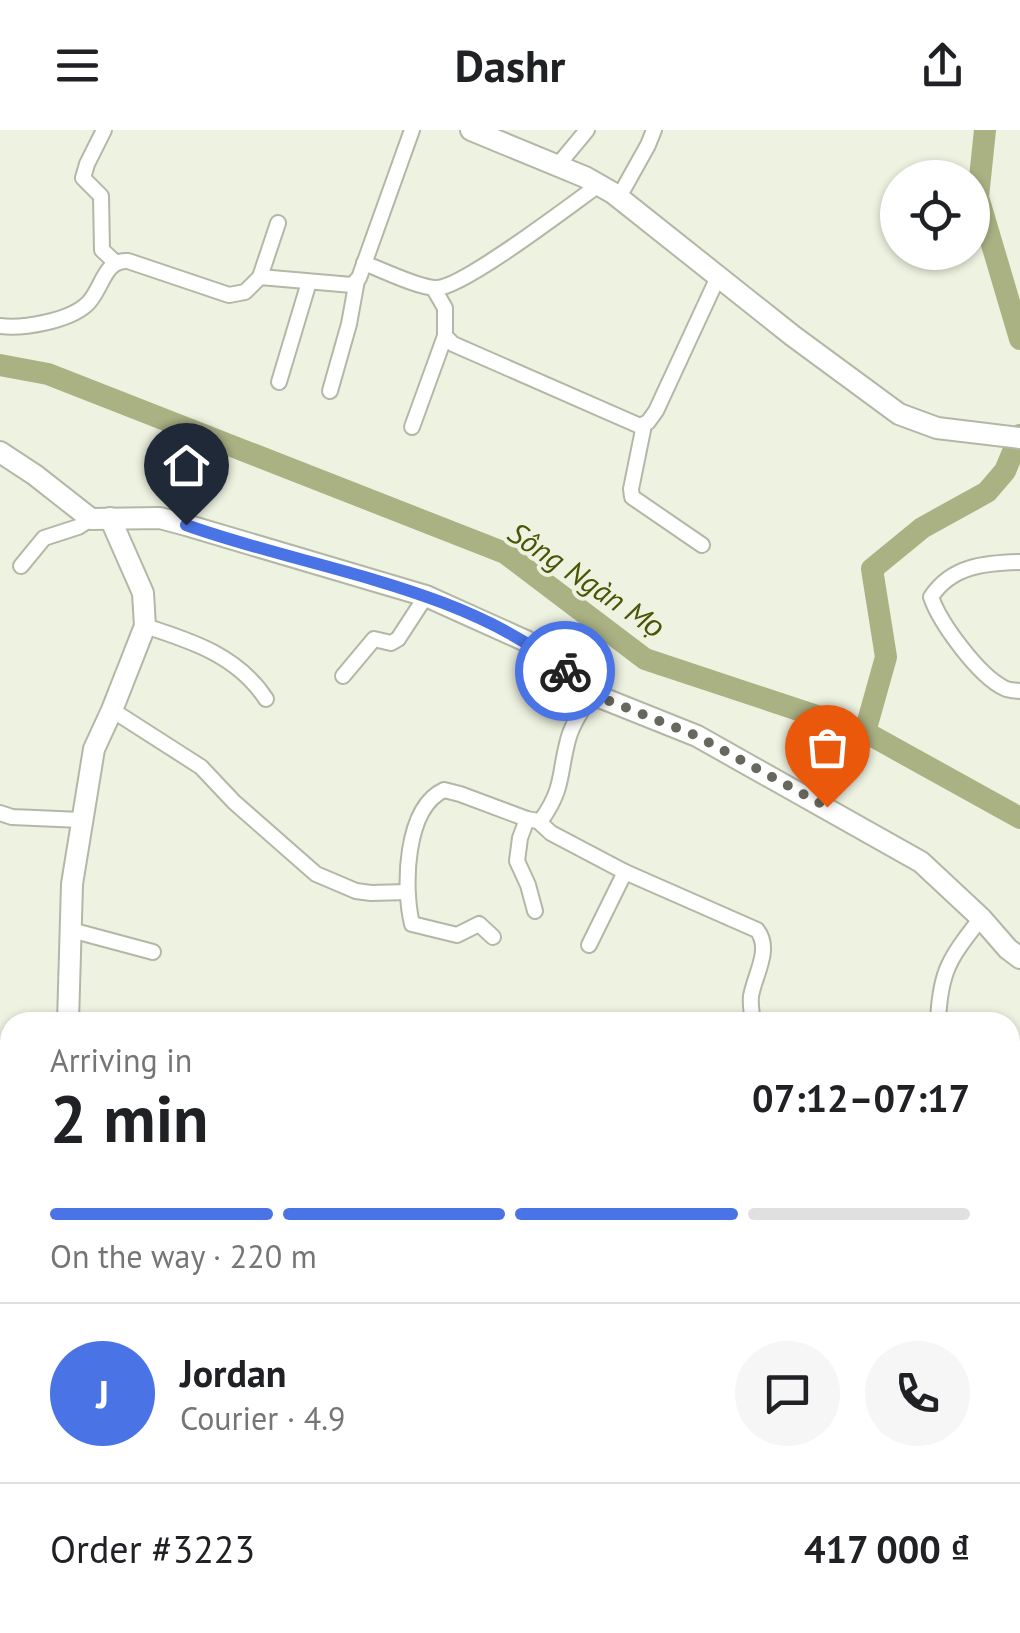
<!DOCTYPE html>
<meta charset="utf-8">
<style>
:root{--surface:#fff;--page:#f6f6f6;--text:#202124;--muted:#757577;--line:#e0e0e0;--accent:#4a74e6}
body{margin:0;font-family:"PT Sans",sans-serif;background:var(--page);color:var(--text);height:100vh;display:flex;flex-direction:column;font-size:38px;white-space:nowrap}
*{box-sizing:border-box;margin:0}
p{font-size:32px;color:var(--muted)}
.icon{flex:none;width:55px;height:55px;fill:none;stroke:currentColor;stroke-width:2;stroke-linecap:round;stroke-linejoin:round}
.map{position:relative;flex:1;overflow:hidden}
.details{position:absolute;left:0px;top:882px;width:1020px;height:622px;display:flex;flex-direction:column;background:var(--surface);border-radius:30px 30px 0 0;box-shadow:0 2px 8px #0004}
.details>*{flex:none}
.controls{position:absolute;left:880px;top:30px;display:grid;gap:20px}
.controls a{display:grid;place-items:center;width:110px;height:110px;border-radius:50%;background:var(--surface);box-shadow:0 2px 8px #0004;font-size:50px}
.pin{position:absolute;display:grid;place-items:center;width:85px;height:85px;color:#fff;margin:-102px -42px;border-radius:50% 50% 50% 0;rotate:-45deg;box-shadow:0 0 10px #0007}
.pin .icon{rotate:45deg}
.courier{position:absolute;display:grid;place-items:center;width:100px;height:100px;margin:-50px;border:8px solid #4a74e6;border-radius:50%;background:#fff;color:#222;box-shadow:0 2px 12px #0007}
.overview em{font-style:normal;font-weight:800}
.overview div{display:flex;flex-direction:column-reverse}
.overview{display:flex;align-items:center;justify-content:space-between;height:170px;padding:0 50px}
h1{font-size:65px;font-weight:800;line-height:75px}
.bar{display:grid;grid-template-columns:repeat(4,1fr);gap:15px 10px;align-content:center;height:120px;padding:0 50px}
.bar i{height:12px;border-radius:8px;background:var(--line)}
.bar .on{background:var(--accent)}
.bar p{grid-column:span 4}
.line{display:flex;align-items:center;gap:25px;padding:0 50px;border-top:2px solid var(--line)}
.line div{flex:1}
.round{display:grid;place-items:center;flex:none;width:105px;height:105px;border-radius:52px;background:var(--page)}
header{display:flex;justify-content:space-between;align-items:center;height:130px;padding:0 50px;background:var(--surface);font-size:45px;font-weight:800}
.map>svg:first-child{display:block}
</style>
<header><svg class="icon" aria-label="menu" viewBox="0 0 24 24"><path d="M4 6h16M4 12h16M4 18h16"/></svg>Dashr<svg class="icon" aria-label="share" viewBox="0 0 24 24"><path d="M12 15V3M7 8l5-5 5 5M5 13v7h14v-7"/></svg></header>
<div class="map">
<svg width="1020" height="1503" viewBox="0 0 1020 1503">
<rect width="100%" height="100%" fill="#eef2e0"/>
<g fill="none" stroke-linecap="round" stroke-linejoin="round">
<g stroke="#aab284" stroke-width="22">
<path d="M985,0L978,67L1020,209"/>
<path d="M0,235L48,244L505,423L645,529L865,602L1020,688"/>
<path d="M865,602L886,527L872,439L922,398L987,362L1005,341L1020,305"/>
</g>
<defs>
<g id="street">
<path d="M104,0L87,34L83,48L101,66L102,120L115,132"/>
<path d="M558,35L587,0"/>
<path d="M619,67L648,15L654,0"/>
<path d="M364,133C380,139 421,159 437,158C464,157 572,74 600,54"/>
<path d="M260,147L278,93"/>
<path d="M434,159L445,178V206L453,214L640,296L648,292L656,281L718,147"/>
<path d="M0,196C23,199 68,191 86,175C102,162 103,129 128,131L229,165L245,162L260,147L352,155L359,148L412,0"/>
<path d="M279,252L309,152"/>
<path d="M330,261L349,194L357,150"/>
<path d="M644,295L631,359L632,367L702,415"/>
<path d="M412,297L445,206"/>
<path d="M1020,432C986,433 952,435 931,467C940,493 978,545 1004,558C1010,561 1014,560 1020,561"/>
<path d="M21,436L44,408L78,397L91,389"/>
<path d="M145,496C192,511 238,526 266,569"/>
<path d="M343,546L374,509L391,513L398,509L426,466"/>
<path d="M112,580L201,637L234,672L316,744L356,761L371,763L407,762"/>
<path d="M0,683L12,687L81,690"/>
<path d="M527,689L520,708L517,731L528,755L535,781"/>
<path d="M538,691L551,703L625,742L757,800C772,819 755,844 751,866C750,875 752,884 753,892"/>
<path d="M71,800L153,822"/>
<path d="M493,807L479,794L457,805L412,794C403,757 405,678 444,660L460,664L527,689L538,691L542,689C563,659 559,646 567,614C571,595 582,580 592,564"/>
<path d="M589,815L625,742"/>
<path d="M938,892C940,840 950,828 981,788"/>
<path d="M1010,988L1020,992"/>
<path d="M1010,1112L1020,1120"/>
<path d="M314,1495L316,1503"/>
<path d="M413,1495L416,1503"/>
<path d="M527,1495L531,1503"/>
<path d="M823,1503L826,1495"/>
</g>
<g id="secondary">
<path d="M471,0L585,47L613,63L793,206L899,284L937,298L1020,308"/>
<path d="M0,322L35,345L91,389L160,388L186,395L426,466L526,511L592,564L697,606L921,732L981,788L1008,819L1020,828"/>
<path d="M68,892L72,754L94,619L112,580L145,496L143,463L110,388"/>
<path d="M1010,1188L1020,1175"/>
<path d="M1010,1438L1020,1445"/>
<path d="M55,1495L56,1503"/>
<path d="M367,1503L400,1495"/>
</g>
</defs>
<use href="#street" stroke="#b3b7a6" stroke-width="18"/>
<use href="#secondary" stroke="#b3b7a6" stroke-width="24"/>
<use href="#street" stroke="#fff" stroke-width="14"/>
<use href="#secondary" stroke="#fff" stroke-width="20"/>
</g>
<g fill="none" stroke-linecap="round" stroke-linejoin="round">
<path stroke="#66685d" stroke-width="10" stroke-dasharray="0 18" d="M565,541L592,564L697,606L827,677"/>
<path stroke="#4a74e6" stroke-width="12" d="M186,395C308,439 464,456 565,541"/>
</g>
<g text-anchor="middle" dominant-baseline="central" stroke-width="8" stroke-linejoin="round" paint-order="stroke">
<g font-size="30" font-style="italic" fill="#4b5305" stroke="#eef2e0">
<text transform="translate(587 449) rotate(34)">Sông Ngàn Mọ</text>
</g>
</g>
</svg>
<div class="controls">
<a><svg class="icon" aria-label="locate" viewBox="0 0 24 24"><circle cx="12" cy="12" r="6"/><path d="M12 2v4M12 18v4M2 12h4M18 12h4"/></svg></a>
</div>
<div class="pin" style="left:827px;top:677px;background:#ea580c"><svg class="icon" aria-label="bag" viewBox="0 0 24 24"><path d="M5 8h14l-1 12H6zM9 8a3 3 0 0 1 6 0"/></svg></div>
<div class="pin" style="left:186px;top:395px;background:#1f2937"><svg class="icon" aria-label="home" viewBox="0 0 24 24"><path d="M3 11l9-7 9 7M6 9v11h12V9"/></svg></div>
<div class="courier" style="left:565px;top:541px"><svg class="icon" aria-label="bike" viewBox="0 0 24 24"><circle cx="6" cy="16" r="4"/><circle cx="18" cy="16" r="4"/><path d="M6 16l4-8h5l3 8M10 8l3 8H6M13 5h3"/></svg></div>
<section class="details">
<div class="overview"><div><h1>2 min</h1><p>Arriving in</p></div><em>07:12–07:17</em></div>
<div class="bar"><i class="on"></i><i class="on"></i><i class="on"></i><i></i><p>On the way · 220 m</p></div>
<div class="line" style="height:180px"><b class="round" style="background:var(--accent);color:#fff">J</b><div><b>Jordan</b><p>Courier · 4.9</p></div><a class="round"><svg class="icon" aria-label="chat" viewBox="0 0 24 24"><path d="M4 5h16v11H9l-5 4z"/></svg></a><a class="round"><svg class="icon" aria-label="phone" viewBox="0 0 24 24"><path d="M5 4h4l2 5-3 2q2 4 5 5l2-3 5 2v4C11 20 4 13 5 4z"/></svg></a></div>
<div class="line" style="height:130px"><div>Order #3223</div><b>417 000 ₫</b></div>
</section>
</div>
